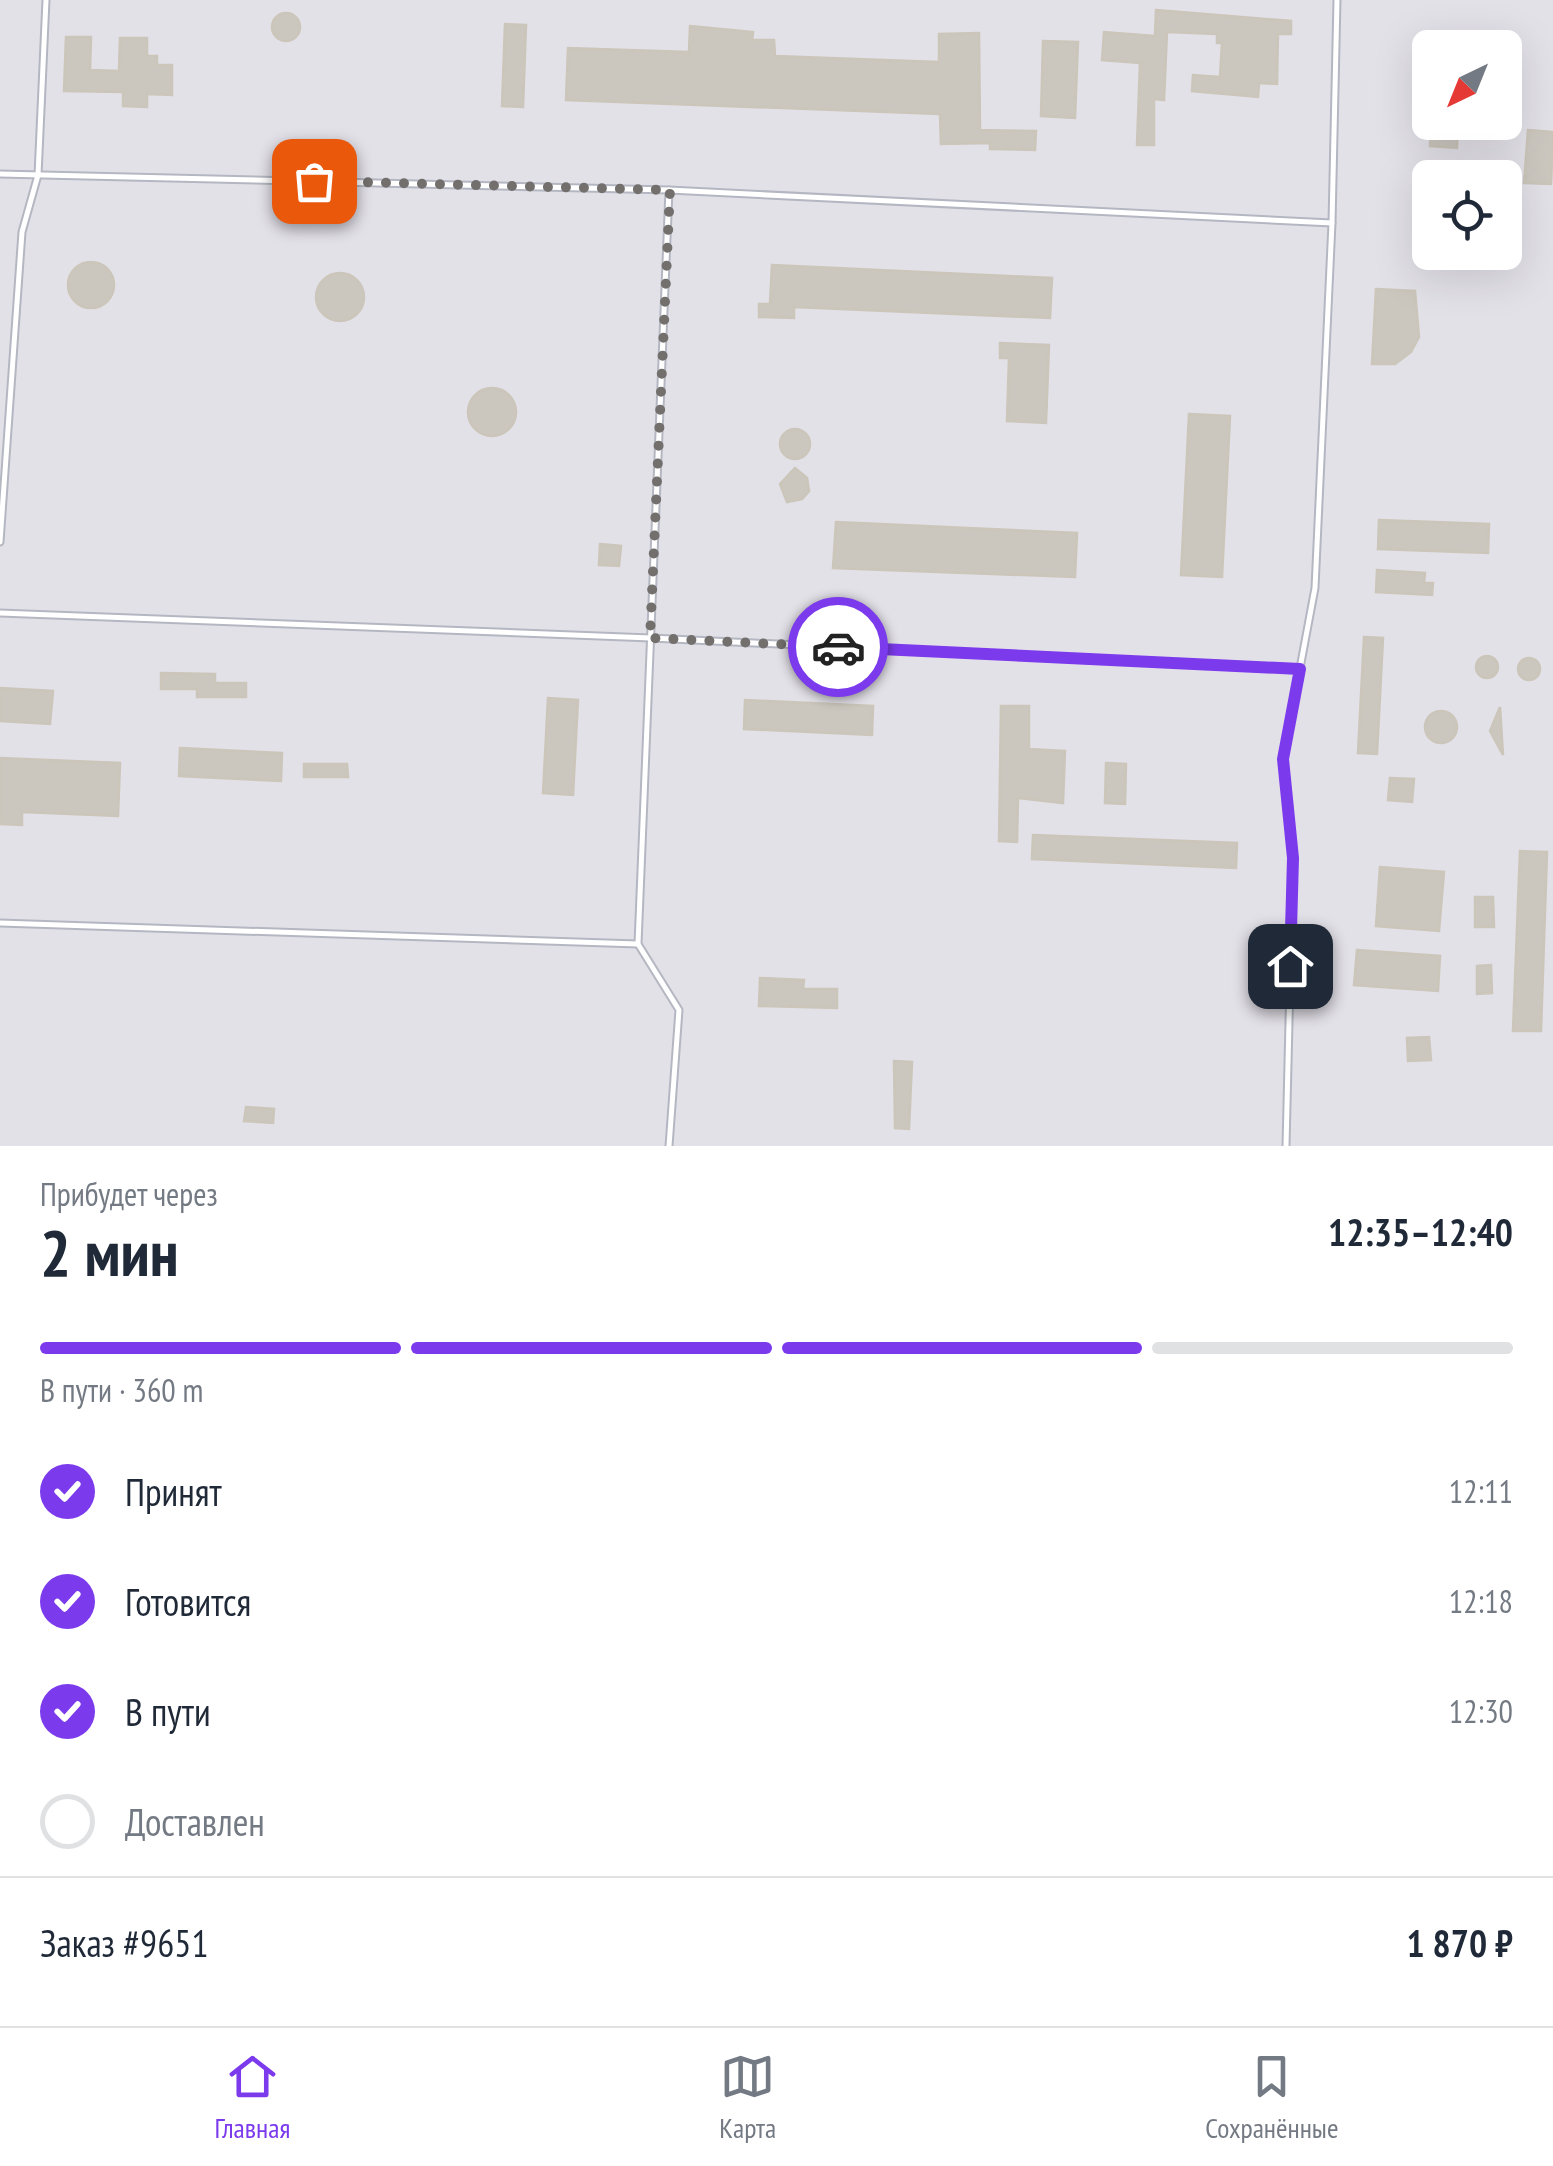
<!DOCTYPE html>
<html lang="ru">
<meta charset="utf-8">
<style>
:root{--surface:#fff;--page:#f6f6f7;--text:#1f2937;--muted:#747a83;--line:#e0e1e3;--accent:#7c3aed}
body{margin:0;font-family:"PT Sans Narrow",sans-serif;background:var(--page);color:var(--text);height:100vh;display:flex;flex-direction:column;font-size:38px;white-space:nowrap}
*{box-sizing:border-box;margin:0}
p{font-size:32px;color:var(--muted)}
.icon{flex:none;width:55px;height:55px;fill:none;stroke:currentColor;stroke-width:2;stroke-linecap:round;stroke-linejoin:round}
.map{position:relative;height:1146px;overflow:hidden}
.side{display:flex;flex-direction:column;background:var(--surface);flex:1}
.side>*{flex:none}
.needle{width:65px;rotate:223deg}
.tools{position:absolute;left:1412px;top:30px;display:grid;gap:20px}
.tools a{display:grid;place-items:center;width:110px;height:110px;border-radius:15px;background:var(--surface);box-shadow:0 10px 40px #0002;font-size:50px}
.pin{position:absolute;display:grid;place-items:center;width:85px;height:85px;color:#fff;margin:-42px;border-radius:20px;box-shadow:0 5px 15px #0006}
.courier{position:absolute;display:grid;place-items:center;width:100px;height:100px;margin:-50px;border:8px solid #7c3aed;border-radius:50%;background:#fff;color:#222;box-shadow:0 2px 12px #0007}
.overview em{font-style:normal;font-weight:800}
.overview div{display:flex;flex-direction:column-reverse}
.overview{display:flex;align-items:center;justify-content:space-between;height:170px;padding:0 40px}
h1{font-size:65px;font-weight:800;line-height:75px}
.bar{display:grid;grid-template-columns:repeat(4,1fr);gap:15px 10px;align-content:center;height:120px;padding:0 40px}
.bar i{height:12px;border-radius:8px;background:var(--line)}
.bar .on{background:var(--accent)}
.bar p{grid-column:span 4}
.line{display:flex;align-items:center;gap:25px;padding:0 40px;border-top:2px solid var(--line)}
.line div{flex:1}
ol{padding:0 40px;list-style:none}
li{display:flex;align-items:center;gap:30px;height:110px}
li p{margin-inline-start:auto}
li .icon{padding:10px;border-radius:50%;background:var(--accent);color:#fff;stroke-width:4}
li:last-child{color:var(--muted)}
li i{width:55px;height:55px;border:5px solid var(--line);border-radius:50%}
.menu{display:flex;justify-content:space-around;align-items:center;height:140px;border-top:2px solid var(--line);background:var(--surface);font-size:28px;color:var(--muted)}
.menu a{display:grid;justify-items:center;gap:5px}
.menu .on{color:var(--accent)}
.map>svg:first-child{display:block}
</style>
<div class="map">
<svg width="1553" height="1146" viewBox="0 0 1553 1146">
<rect width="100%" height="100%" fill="#efe9e1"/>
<path fill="#e3e1e8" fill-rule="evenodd" d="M0,0H1553V1146H0ZM1430,48H1505V122H1430ZM1430,178H1505V252H1430Z"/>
<g fill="#cbc7bf" stroke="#cbc5ba" stroke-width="2.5">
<path d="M1156,10L1291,21V34H1278L1277,84L1259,83L1258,97L1192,91L1193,75L1220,77L1222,43H1217V34L1167,32L1164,100L1154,99V145H1137L1140,63L1102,60L1104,32L1155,36Z"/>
<circle cx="286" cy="27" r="14"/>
<path d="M505,24L526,25L523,107L502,106Z"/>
<path d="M690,26L753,32L752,40H774L775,56L939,62V34L979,33L980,130L1036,131L1035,150L990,149V143L941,144L940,114L566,100L568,48L689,52Z"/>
<path d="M1434,35L1461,36V48H1433Z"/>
<path d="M66,37H91L90,70L119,71L120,38H147V56H157V65H172V95L147,94V107L123,106V92L64,91Z"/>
<path d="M1043,41L1078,42L1075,118L1041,116Z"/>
<path d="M1431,122H1458L1457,148L1430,146Z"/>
<path d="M1528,130L1553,132L1551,184L1524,183Z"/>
<circle cx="91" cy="285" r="23"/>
<path d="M772,265L1052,278L1050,318L794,307V318L759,317V304H770Z"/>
<circle cx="340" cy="297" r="24"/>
<path d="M1376,289L1415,291L1419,337L1411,352L1395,364H1372Z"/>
<path d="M1000,343L1049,345L1046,423L1007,421L1009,358H1000Z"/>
<circle cx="492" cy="412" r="24"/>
<path d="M1189,414L1230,416L1222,577L1181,575Z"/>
<circle cx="795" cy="444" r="15"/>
<path d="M795,468L807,478L809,491L802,499L787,502L780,484Z"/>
<path d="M1379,520L1489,524L1488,553L1378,549Z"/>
<path d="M836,522L1077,533L1075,577L833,568Z"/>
<path d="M600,544L621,546L619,566L599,565Z"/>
<path d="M1377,570L1425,573L1424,583H1433L1432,595L1376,592Z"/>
<path d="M1364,637L1383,638L1377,754L1358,753Z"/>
<circle cx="1487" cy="667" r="11"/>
<circle cx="1529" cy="669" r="11"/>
<path d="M161,673L215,674V683H246V697H197V689H161Z"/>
<path d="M0,688L53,691L50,724L0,721Z"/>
<path d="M548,698L578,700L573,795L543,793Z"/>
<path d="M745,700L873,706L872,735L744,729Z"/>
<path d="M1001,706H1029V749L1065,751L1063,803L1018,798L1017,842L999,841Z"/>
<path d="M1500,707L1503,755L1490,731Z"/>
<circle cx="1441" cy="727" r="16"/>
<path d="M180,748L282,753L281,781L179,776Z"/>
<path d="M0,758L120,763L118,816L22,812V825L0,824Z"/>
<path d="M1106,763L1126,764L1125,804L1105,803Z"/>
<path d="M304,764H347L348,777H304Z"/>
<path d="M1390,778L1414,779L1412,802L1388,800Z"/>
<path d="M1033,835L1237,843L1236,868L1032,859Z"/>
<path d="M1520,851L1547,852L1541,1031H1513Z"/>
<path d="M1380,867L1444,872L1439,931L1376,926Z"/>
<path d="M1475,897H1493L1494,927H1475Z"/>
<path d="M1357,950L1440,956L1438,991L1354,985Z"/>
<path d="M1491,965L1492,993L1477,994V966Z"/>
<path d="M760,978L804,980L803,989H837V1008L759,1006Z"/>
<path d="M1429,1037L1431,1060L1408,1061L1407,1038Z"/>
<path d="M894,1061L912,1062L909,1129L895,1128Z"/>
<path d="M246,1107L274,1109L273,1123L244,1121Z"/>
</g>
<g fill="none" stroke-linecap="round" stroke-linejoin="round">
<defs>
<g id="lane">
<path d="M0,174L669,190L1332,223"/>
<path d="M0,542L22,232L38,175L46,0"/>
<path d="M0,613L651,638L1300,669"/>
<path d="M0,923L638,944"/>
<path d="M669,1146L679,1010L638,944L669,190"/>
<path d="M1286,1146L1293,858L1283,759L1315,588L1332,223L1337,0"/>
</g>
</defs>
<use href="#lane" stroke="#b4b7c1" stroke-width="9"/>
<use href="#lane" stroke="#fff" stroke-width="5"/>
</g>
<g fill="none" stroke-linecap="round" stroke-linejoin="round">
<path stroke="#726f6d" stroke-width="10" stroke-dasharray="0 18" d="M314,181L670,190L650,638L838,647"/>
<path stroke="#7c3aed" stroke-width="12" d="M838,647L1300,669L1283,759L1293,858L1290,966"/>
</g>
</svg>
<div class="tools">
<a><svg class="needle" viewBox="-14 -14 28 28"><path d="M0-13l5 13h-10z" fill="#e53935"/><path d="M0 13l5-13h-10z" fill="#747a83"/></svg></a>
<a><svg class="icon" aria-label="locate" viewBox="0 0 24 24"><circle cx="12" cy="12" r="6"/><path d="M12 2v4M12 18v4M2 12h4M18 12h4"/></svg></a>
</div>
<div class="pin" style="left:314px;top:181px;background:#ea580c"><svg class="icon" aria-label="bag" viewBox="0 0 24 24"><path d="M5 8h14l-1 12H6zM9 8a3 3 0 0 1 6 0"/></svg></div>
<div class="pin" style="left:1290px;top:966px;background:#1f2937"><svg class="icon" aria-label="home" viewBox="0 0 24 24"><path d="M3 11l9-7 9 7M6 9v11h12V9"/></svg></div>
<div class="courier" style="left:838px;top:647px"><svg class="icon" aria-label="car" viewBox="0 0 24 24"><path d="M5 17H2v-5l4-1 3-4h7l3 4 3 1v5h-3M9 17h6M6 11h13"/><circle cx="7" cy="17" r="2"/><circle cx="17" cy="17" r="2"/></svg></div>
</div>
<section class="side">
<div class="overview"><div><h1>2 мин</h1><p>Прибудет через</p></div><em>12:35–12:40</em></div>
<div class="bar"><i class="on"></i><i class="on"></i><i class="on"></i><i></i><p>В пути · 360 m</p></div>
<ol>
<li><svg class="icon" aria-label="check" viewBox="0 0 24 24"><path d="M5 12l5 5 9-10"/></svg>Принят<p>12:11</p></li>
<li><svg class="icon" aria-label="check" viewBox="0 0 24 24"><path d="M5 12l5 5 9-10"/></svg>Готовится<p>12:18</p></li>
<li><svg class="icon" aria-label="check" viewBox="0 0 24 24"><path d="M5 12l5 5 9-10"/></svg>В пути<p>12:30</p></li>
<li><i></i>Доставлен</li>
</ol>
<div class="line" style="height:130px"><div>Заказ #9651</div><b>1 870 ₽</b></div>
</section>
<nav class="menu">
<a class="on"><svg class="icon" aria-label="home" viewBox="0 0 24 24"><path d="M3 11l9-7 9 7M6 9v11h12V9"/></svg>Главная</a>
<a><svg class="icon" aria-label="map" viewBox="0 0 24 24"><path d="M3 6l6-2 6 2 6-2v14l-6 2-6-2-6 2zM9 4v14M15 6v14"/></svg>Карта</a>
<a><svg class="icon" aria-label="saved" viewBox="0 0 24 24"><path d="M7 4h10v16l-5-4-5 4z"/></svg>Сохранённые</a>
</nav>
